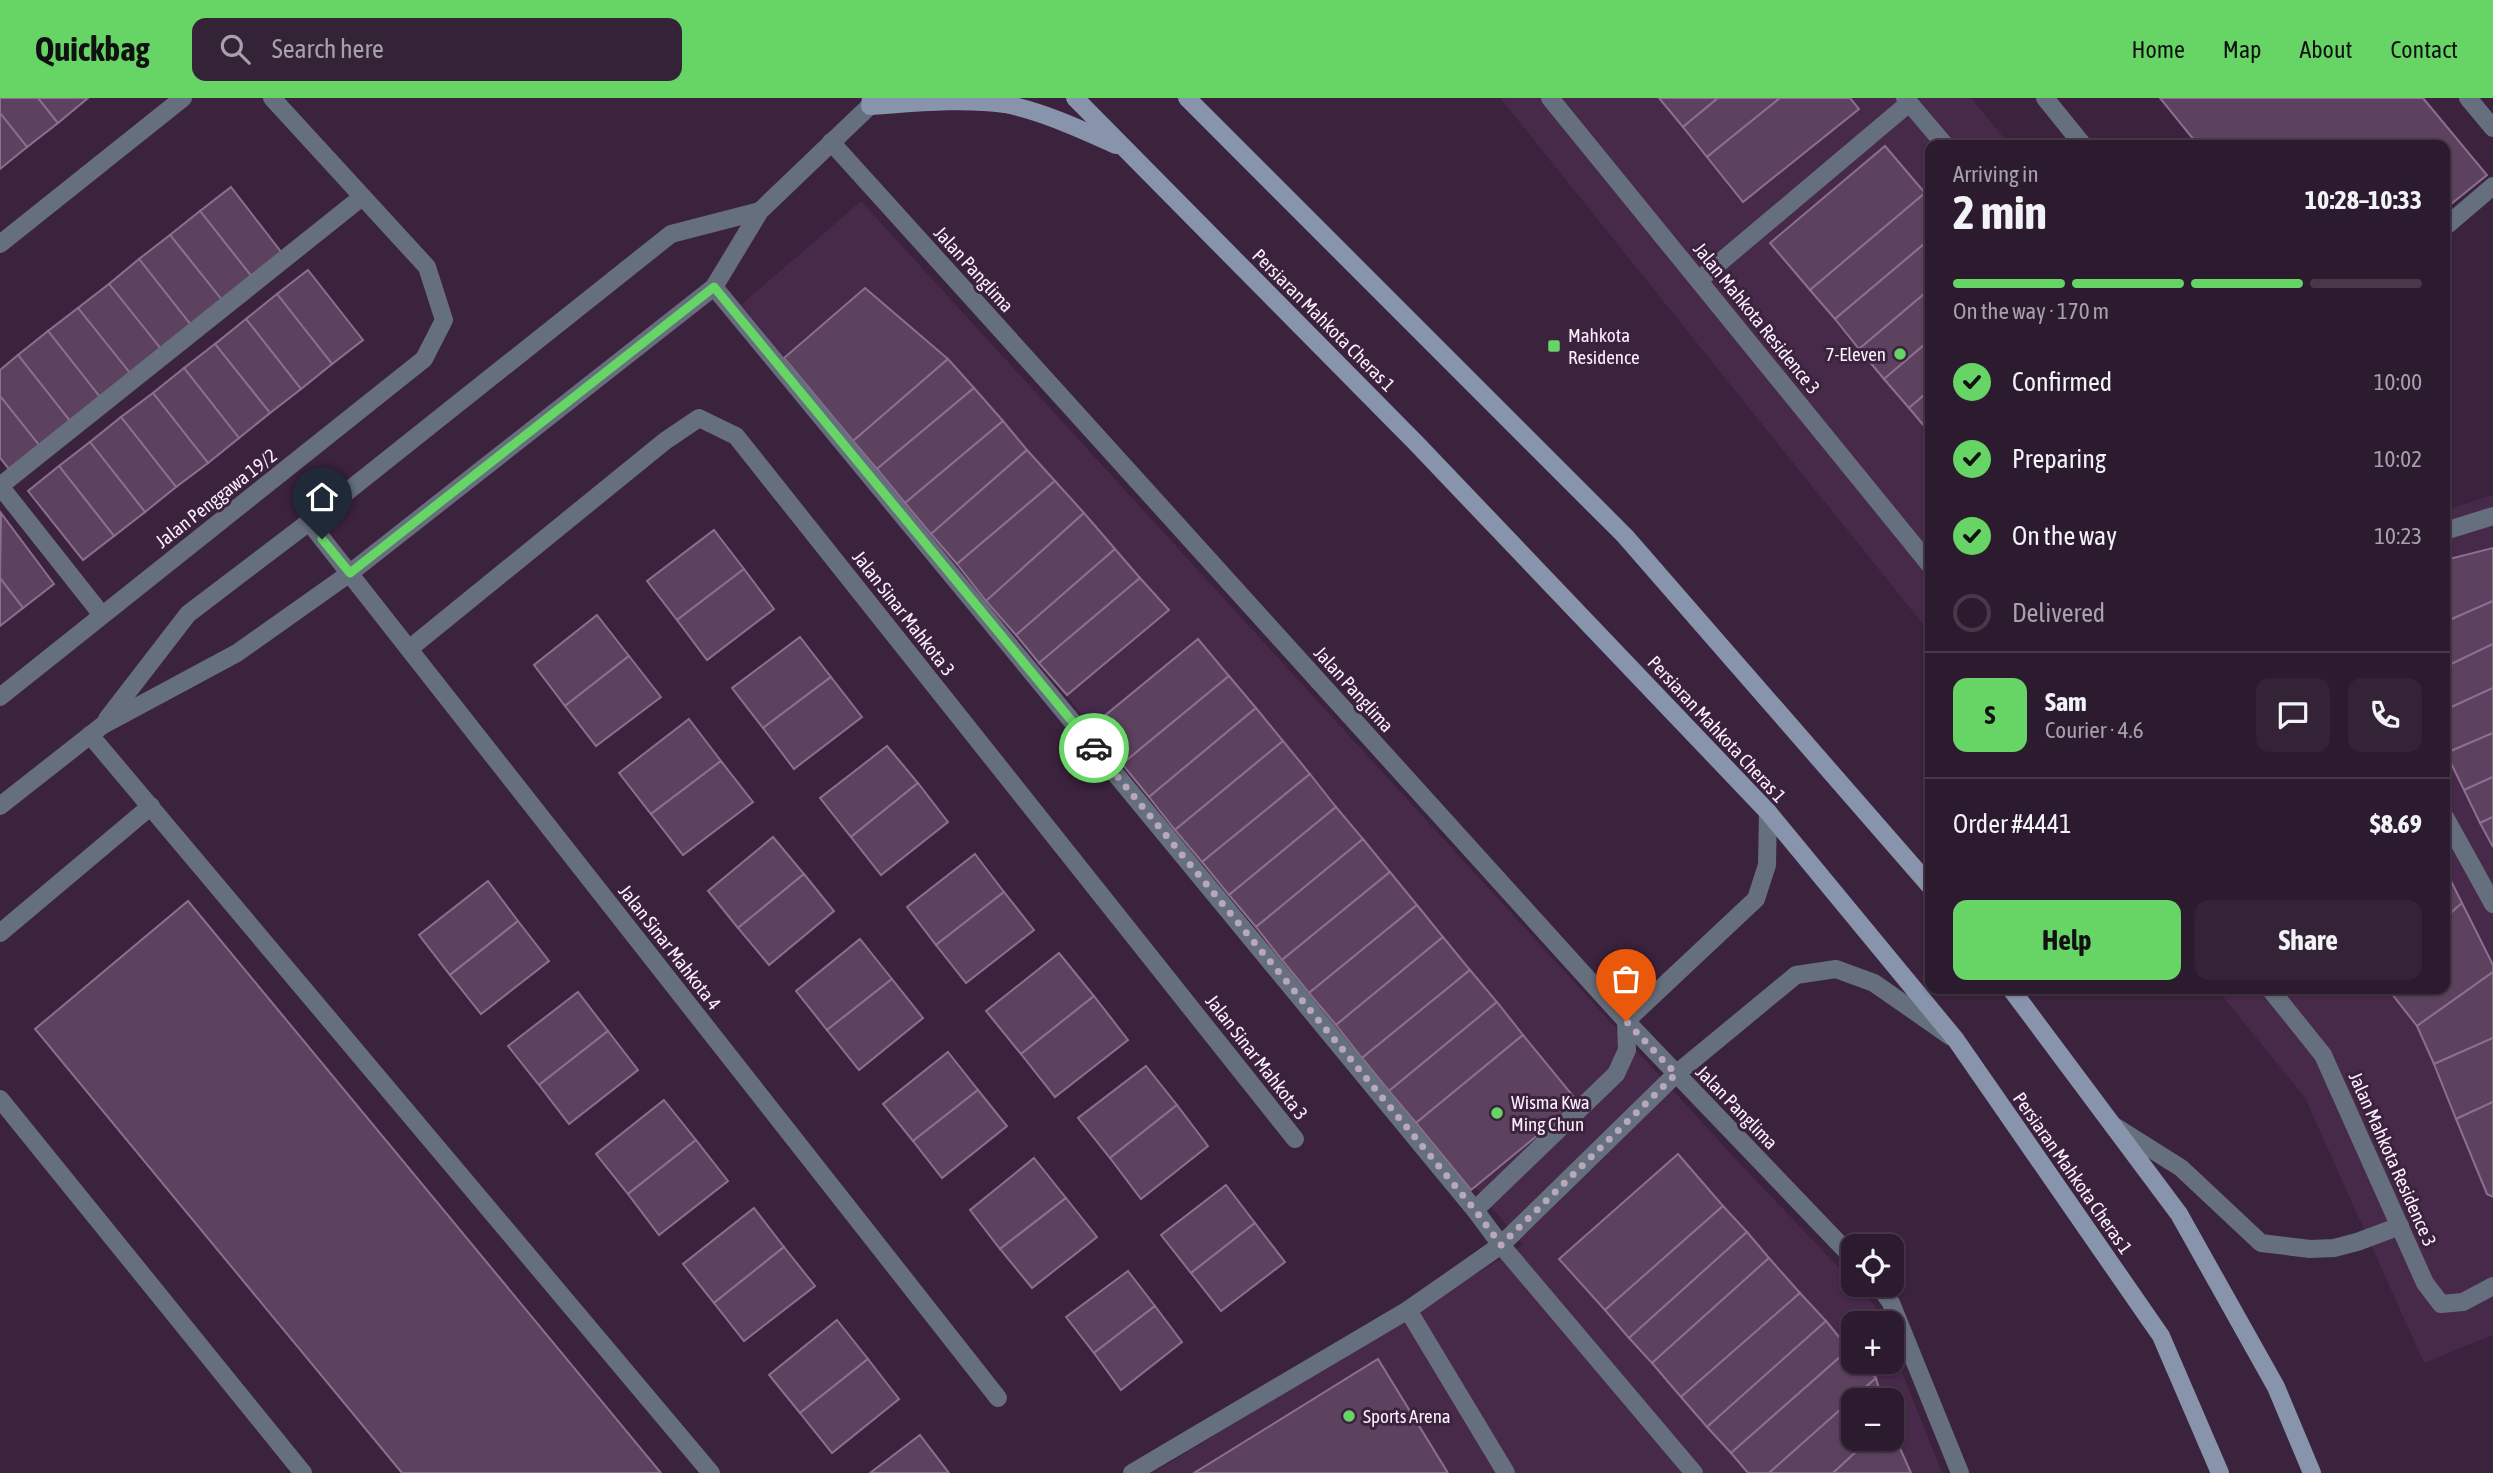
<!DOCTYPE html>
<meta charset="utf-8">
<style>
:root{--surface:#2c1a2e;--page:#342336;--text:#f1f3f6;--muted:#a6a1aa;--line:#48384a;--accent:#67d466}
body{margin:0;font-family:"Asap Condensed",sans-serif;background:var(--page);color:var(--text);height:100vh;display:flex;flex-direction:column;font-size:26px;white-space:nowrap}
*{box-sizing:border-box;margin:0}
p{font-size:23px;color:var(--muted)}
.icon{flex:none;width:38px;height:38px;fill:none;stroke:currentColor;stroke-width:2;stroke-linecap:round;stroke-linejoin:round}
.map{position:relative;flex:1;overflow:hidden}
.sheet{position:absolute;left:1925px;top:42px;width:525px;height:854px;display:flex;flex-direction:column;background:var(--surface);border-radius:14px;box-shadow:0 2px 5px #0004,0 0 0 2px var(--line)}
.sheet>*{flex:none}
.tools{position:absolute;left:1841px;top:1136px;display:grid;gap:14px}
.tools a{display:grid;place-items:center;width:63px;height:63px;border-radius:14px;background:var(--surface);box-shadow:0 2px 5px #0004,0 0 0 2px var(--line);font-size:35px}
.pin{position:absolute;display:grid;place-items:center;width:60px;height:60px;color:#fff;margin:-72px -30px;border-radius:50% 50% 50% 0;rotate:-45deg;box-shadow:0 0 7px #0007}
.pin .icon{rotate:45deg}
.courier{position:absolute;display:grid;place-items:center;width:70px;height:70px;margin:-35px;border:5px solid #67d466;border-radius:50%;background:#fff;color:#222;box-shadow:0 2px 9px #0007}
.head em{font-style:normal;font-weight:700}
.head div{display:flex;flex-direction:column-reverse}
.head{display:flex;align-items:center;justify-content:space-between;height:119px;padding:0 28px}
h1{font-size:46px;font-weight:700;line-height:52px}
.bar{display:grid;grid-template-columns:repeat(4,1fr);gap:10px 7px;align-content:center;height:84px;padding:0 28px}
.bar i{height:9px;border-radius:5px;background:var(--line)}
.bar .on{background:var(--accent)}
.bar p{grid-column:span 4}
.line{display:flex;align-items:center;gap:18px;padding:0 28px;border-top:2px solid var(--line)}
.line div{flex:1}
.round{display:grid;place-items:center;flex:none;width:74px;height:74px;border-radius:14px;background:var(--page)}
ol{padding:0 28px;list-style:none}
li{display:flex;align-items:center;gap:21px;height:77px}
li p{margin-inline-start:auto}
li .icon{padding:7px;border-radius:50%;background:var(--accent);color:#111;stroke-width:4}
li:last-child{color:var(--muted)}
li i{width:38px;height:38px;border:4px solid var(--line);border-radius:50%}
.primary-button{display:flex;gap:14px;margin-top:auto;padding:14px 28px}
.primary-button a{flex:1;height:80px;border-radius:14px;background:var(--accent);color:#111;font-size:28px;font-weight:700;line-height:80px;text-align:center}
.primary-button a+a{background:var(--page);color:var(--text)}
header{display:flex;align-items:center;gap:42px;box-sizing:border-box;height:98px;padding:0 35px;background:var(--accent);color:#111}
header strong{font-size:33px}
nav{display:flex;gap:38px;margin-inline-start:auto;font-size:24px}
.search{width:490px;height:63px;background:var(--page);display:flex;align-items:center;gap:18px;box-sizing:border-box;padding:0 24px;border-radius:14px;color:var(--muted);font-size:26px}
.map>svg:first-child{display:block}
</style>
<header>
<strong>Quickbag</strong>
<div class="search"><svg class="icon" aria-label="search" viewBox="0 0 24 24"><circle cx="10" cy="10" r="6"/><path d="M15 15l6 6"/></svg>Search here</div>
<nav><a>Home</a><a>Map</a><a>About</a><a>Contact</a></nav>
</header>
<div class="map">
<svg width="2493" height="1375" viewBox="0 0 2493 1375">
<rect width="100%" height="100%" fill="#3b223d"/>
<g fill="#47294a" fill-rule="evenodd">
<path d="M1500,0H1971L2010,47H1930V535Z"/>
<path d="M861,103L1732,1057L1875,1208L1882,1225H1853V1264H1892V1249L1942,1375H1153L1523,1147L741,207ZM1853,1302H1892V1340H1853Z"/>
<path d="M2493,397V1237L2424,1265L2305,1000L2217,891H2445V412Z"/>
</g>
<g fill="#5d4260" stroke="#8c6f8f" stroke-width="2">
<path d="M0,0H38L58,25L27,49L0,15Z"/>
<path d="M38,0H88L58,25Z"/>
<path d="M1659,0H1718L1683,29Z"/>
<path d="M1718,0H1780L1707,59L1683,29Z"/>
<path d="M1780,0H1850L1859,11L1743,104L1707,59Z"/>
<path d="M2160,0H2423L2487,77L2445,111V47H2198Z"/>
<path d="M0,15L27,49L0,71Z"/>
<path d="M1885,48L1925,95L1810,192L1770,145Z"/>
<path d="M231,89L282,155L252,179L200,113Z"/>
<path d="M1925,95L1930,102V141L1835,221L1810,192Z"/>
<path d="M200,113L252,179L222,202L170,137Z"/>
<path d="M170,137L222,202L191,227L139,161Z"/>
<path d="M1930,141V191L1859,251L1835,221Z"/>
<path d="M139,161L191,227L161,251L109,186Z"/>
<path d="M308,172L363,242L332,266L277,196Z"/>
<path d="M109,186L161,251L130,275L78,210Z"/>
<path d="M865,190L948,261L853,343L784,260Z"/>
<path d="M1930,191V242L1884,281L1859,251Z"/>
<path d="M277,196L332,266L301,291L246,221Z"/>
<path d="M78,210L130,275L100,299L48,233Z"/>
<path d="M246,221L301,291L270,315L215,246Z"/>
<path d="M48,233L100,299L70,323L18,257Z"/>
<path d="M1930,242V292L1909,310L1884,281Z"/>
<path d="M215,246L270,315L239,340L184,270Z"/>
<path d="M18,257L70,323L39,347L0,298V272Z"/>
<path d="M948,261L974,290L877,371L853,343Z"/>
<path d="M184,270L239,340L208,365L153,295Z"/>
<path d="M974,290L1003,323L905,405L877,371Z"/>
<path d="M1930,292V335L1909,310Z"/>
<path d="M153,295L208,365L176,389L121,319Z"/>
<path d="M0,298L39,347L9,371L0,360Z"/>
<path d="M121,319L176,389L145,414L90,344Z"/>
<path d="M1003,323L1027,352L931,436L905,405Z"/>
<path d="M90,344L145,414L114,438L59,368Z"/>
<path d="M1027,352L1055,383L957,466L931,436Z"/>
<path d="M59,368L114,438L83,462L28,393Z"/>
<path d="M1055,383L1084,415L986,503L957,466Z"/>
<path d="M1,415L54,486L23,510L0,480Z"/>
<path d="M1084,415L1115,451L1016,537L986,503Z"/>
<path d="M714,432L744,471L677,522L647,483Z"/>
<path d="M2493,450V503L2445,524V462Z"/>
<path d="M1115,451L1140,480L1039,565L1016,537Z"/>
<path d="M744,471L774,511L707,562L677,522Z"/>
<path d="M0,480L23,510L0,528Z"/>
<path d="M1140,480L1169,512L1067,597L1039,565Z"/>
<path d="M2493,503V546L2445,569V524Z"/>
<path d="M597,517L629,558L565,608L534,567Z"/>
<path d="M800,539L831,579L763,630L732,590Z"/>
<path d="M1198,541L1229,578L1122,666L1091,629Z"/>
<path d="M2493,546V590L2445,612V569Z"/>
<path d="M629,558L661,599L596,648L565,608Z"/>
<path d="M1229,578L1256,610L1149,699L1122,666Z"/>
<path d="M831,579L862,619L794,671L763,630Z"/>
<path d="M2493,590V635L2446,655L2445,612Z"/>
<path d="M1256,610L1283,643L1175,732L1149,699Z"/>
<path d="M689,621L721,663L651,716L619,675Z"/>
<path d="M2493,635V679L2464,692L2446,655Z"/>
<path d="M1283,643L1310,676L1202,764L1175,732Z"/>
<path d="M887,648L918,685L851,739L820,700Z"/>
<path d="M721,663L753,704L683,757L651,716Z"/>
<path d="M1310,676L1336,709L1229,797L1202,764Z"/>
<path d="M2493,679V719L2480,725L2464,692Z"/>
<path d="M918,685L948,724L881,777L851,739Z"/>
<path d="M1336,709L1363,741L1256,829L1229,797Z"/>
<path d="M2493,719V749L2480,725Z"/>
<path d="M773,739L804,776L738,830L708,793Z"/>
<path d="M1363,741L1390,774L1282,862L1256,829Z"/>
<path d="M975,756L1004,794L936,847L907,809Z"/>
<path d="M2445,771L2462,805L2445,820Z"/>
<path d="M1390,774L1417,807L1309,895L1282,862Z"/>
<path d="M804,776L834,813L769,867L738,830Z"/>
<path d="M488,783L518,823L450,877L419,837Z"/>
<path d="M1004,794L1034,832L966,885L936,847Z"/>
<path d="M188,803L661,1375H402L35,931Z"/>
<path d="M2462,805L2493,867V874L2417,928L2388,891H2445V820Z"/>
<path d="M1417,807L1443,839L1336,927L1309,895Z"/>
<path d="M518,823L549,863L481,916L450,877Z"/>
<path d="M1443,839L1470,872L1362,960L1336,927Z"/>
<path d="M860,841L892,881L827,932L796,893Z"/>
<path d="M1059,855L1094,898L1021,956L986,913Z"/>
<path d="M1470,872L1497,904L1389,993L1362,960Z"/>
<path d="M2493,874V940L2434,966L2417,928Z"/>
<path d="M892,881L923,920L859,972L827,932Z"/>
<path d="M578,894L608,933L539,987L508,948Z"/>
<path d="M1094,898L1128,942L1055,999L1021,956Z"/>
<path d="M1497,904L1523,937L1416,1025L1389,993Z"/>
<path d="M608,933L638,972L569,1026L539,987Z"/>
<path d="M1523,937L1578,1004L1471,1092L1416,1025Z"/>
<path d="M2493,940V1004L2456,1021L2434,966Z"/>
<path d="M948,954L978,992L913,1043L883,1006Z"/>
<path d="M1146,968L1177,1007L1110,1060L1078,1020Z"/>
<path d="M978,992L1007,1028L942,1080L913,1043Z"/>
<path d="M664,1002L696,1042L628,1096L596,1056Z"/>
<path d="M2493,1004V1099L2487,1096L2456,1021Z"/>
<path d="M1177,1007L1208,1048L1141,1101L1110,1060Z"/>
<path d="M696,1042L728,1083L659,1137L628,1096Z"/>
<path d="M1678,1056L1723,1108L1605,1212L1559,1161Z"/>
<path d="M1034,1060L1066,1100L1000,1151L970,1112Z"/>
<path d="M1226,1087L1255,1125L1191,1175L1161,1137Z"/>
<path d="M1066,1100L1097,1139L1032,1190L1000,1151Z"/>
<path d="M1723,1108L1747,1134L1629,1240L1605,1212Z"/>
<path d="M754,1110L784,1149L714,1205L683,1166Z"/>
<path d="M1255,1125L1285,1164L1221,1213L1191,1175Z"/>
<path d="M1747,1134L1769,1160L1652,1265L1629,1240Z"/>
<path d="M784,1149L815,1188L744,1243L714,1205Z"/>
<path d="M1769,1160L1800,1195L1681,1299L1652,1265Z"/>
<path d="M1128,1173L1155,1208L1094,1255L1066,1219Z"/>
<path d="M1800,1195L1826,1223L1707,1329L1681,1299Z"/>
<path d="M1155,1208L1182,1244L1121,1292L1094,1255Z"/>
<path d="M837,1222L868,1261L800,1315L769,1277Z"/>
<path d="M1826,1223L1849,1251L1731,1355L1707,1329Z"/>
<path d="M1849,1251L1853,1255V1264H1861L1876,1280L1769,1375H1748L1731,1355Z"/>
<path d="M868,1261L899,1301L832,1355L800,1315Z"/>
<path d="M1378,1261L1448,1375H1194Z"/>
<path d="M1876,1280L1882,1302H1853V1340H1871L1833,1375H1769Z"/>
<path d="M1892,1332L1911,1375H1833L1871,1340H1892Z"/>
<path d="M920,1337L949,1375H870Z"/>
</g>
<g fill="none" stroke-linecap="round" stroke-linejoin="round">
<g stroke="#666f7e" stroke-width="18">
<path d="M1905,0L1945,47"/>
<path d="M2045,0L2083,47"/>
<path d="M2468,0L2493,30"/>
<path d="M2445,129L2493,88"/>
<path d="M1699,182L1909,5"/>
<path d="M714,189L1475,1112L1501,1147L1694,1375"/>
<path d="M0,388L362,99"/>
<path d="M0,388L102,517"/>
<path d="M2445,433L2493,418"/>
<path d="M2445,719L2493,806"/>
<path d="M2116,1029L2181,1070L2261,1145L2310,1151L2334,1150L2357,1144L2400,1128"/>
<path d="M1408,1212L1506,1375"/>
<path d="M1132,1375L1408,1212L1501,1147"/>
</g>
<g stroke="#666f7e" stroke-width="18">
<path d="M1550,0L1930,467"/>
<path d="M831,44L1626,923L1853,1160"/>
<path d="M0,146L183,0"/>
<path d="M309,424L998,1300"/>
<path d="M409,551L665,343L699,320L736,338L1295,1041"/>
<path d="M0,599L424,261L444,222L427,169L272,0"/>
<path d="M107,621L188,516L309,424L671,136L760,113"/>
<path d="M90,637L711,1375"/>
<path d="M0,708L103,627L237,555L350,475L714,189L760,113L878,0"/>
<path d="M0,835L151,708"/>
<path d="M2270,891L2323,957L2425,1185L2441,1206L2463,1204L2493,1188"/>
<path d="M0,1001L303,1375"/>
<path d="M1475,1112L1616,976L1627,952L1626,923L1756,801L1767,767L1768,714"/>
<path d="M1501,1147L1676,976L1796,877L1836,871L1874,885L1950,938"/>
<path d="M1878,1186L1891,1205L1960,1375"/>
</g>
<g stroke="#8794ac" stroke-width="18">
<path d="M871,0L870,8C914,5 962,0 1005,6C1044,14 1080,31 1116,47"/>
<path d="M1075,0L1416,345L1768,714L1956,942L2161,1238L2220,1375"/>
<path d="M1187,0L1625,438L1930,788"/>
<path d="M2011,891L2179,1116L2276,1289L2312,1375"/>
</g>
</g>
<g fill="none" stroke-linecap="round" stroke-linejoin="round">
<path stroke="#b9a8ba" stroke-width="7" stroke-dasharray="0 12.6" d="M1094,650L1475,1112L1501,1147L1676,976L1626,923"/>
<path stroke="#67d466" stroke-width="9" d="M322,441L350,475L714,189L1094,650"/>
</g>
<g fill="#67d466" stroke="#3b223d" stroke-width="2.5">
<rect x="1547" y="241" width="14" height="14" rx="3.5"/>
<circle cx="1900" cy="256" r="7"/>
<circle cx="1497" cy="1015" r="7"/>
<circle cx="1349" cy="1318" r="7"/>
</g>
<g text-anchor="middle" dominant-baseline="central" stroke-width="6" stroke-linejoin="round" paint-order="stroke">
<g font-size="19" fill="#fdf0fe" stroke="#3b223d">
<text transform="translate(974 171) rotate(48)">Jalan Panglima</text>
<text transform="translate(1757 220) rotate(51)">Jalan Mahkota Residence 3</text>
<text transform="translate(1324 222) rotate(45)">Persiaran Mahkota Cheras 1</text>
<text transform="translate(216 400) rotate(-38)">Jalan Penggawa 19/2</text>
<text transform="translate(904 515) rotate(52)">Jalan Sinar Mahkota 3</text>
<text transform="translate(1354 591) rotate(48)">Jalan Panglima</text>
<text transform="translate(1717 631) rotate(47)">Persiaran Mahkota Cheras 1</text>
<text transform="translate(670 849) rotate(52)">Jalan Sinar Mahkota 4</text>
<text transform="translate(1257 959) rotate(52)">Jalan Sinar Mahkota 3</text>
<text transform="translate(1737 1009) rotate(46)">Jalan Panglima</text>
<text transform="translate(2393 1061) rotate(66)">Jalan Mahkota Residence 3</text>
<text transform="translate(2073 1075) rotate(55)">Persiaran Mahkota Cheras 1</text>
</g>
<g font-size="19" fill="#fdf0fe" stroke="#3b223d" text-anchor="start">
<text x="1568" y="237">Mahkota<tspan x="1568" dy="22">Residence</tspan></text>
<text x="1886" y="256" text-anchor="end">7-Eleven</text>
<text x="1511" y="1004">Wisma Kwa<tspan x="1511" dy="22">Ming Chun</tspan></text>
<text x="1363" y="1318">Sports Arena</text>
</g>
</g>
</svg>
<div class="tools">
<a><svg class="icon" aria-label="locate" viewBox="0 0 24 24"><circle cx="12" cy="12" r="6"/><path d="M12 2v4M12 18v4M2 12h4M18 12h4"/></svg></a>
<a>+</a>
<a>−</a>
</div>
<div class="pin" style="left:1626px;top:923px;background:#ea580c"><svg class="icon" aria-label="bag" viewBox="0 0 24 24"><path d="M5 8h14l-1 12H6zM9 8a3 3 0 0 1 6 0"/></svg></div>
<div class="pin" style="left:322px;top:441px;background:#1f2937"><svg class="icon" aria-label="home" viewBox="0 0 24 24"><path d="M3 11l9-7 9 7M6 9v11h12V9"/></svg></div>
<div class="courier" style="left:1094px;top:650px"><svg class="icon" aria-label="car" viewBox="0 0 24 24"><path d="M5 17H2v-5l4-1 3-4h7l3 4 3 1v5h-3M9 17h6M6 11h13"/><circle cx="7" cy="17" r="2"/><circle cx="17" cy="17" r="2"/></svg></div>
<section class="sheet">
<div class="head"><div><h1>2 min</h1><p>Arriving in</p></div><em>10:28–10:33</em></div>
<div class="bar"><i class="on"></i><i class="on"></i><i class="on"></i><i></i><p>On the way · 170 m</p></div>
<ol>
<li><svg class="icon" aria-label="check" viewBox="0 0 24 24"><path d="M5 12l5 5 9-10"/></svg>Confirmed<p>10:00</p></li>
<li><svg class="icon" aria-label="check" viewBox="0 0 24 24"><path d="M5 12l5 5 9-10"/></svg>Preparing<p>10:02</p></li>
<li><svg class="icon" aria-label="check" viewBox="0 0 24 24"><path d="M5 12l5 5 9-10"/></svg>On the way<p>10:23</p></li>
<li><i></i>Delivered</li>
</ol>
<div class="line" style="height:126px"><b class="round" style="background:var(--accent);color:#111">S</b><div><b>Sam</b><p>Courier · 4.6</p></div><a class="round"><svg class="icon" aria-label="chat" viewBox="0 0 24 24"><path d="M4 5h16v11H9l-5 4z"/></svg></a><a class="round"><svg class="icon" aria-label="phone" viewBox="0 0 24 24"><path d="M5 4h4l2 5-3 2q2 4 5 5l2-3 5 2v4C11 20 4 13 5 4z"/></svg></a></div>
<div class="line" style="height:91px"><div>Order #4441</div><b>$8.69</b></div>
<div class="primary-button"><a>Help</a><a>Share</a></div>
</section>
</div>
